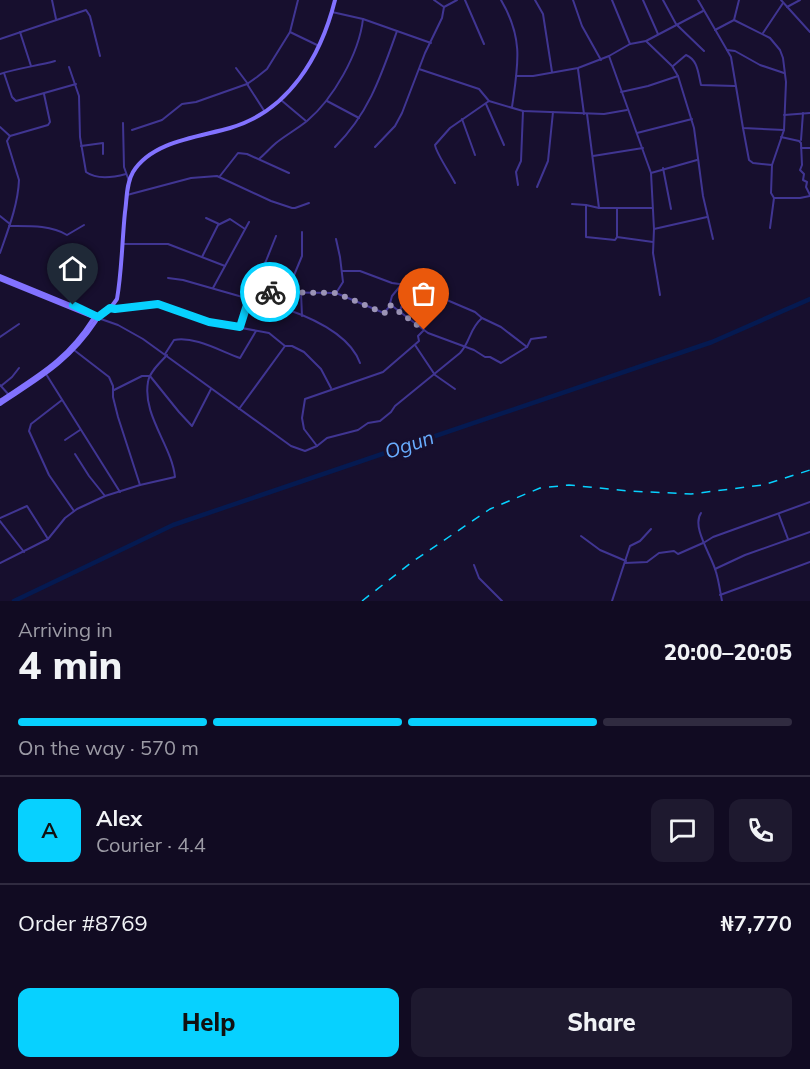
<!DOCTYPE html>
<meta charset="utf-8">
<style>
:root{--surface:#110b22;--page:#1e192f;--text:#f1f3f6;--muted:#9c9ba5;--line:#302b40;--accent:#07d1ff}
body{margin:0;font-family:Mulish,sans-serif;background:var(--page);color:var(--text);height:100vh;display:flex;flex-direction:column;font-size:22px;white-space:nowrap}
*{box-sizing:border-box;margin:0}
p{font-size:20px;color:var(--muted)}
.icon{flex:none;width:33px;height:33px;fill:none;stroke:currentColor;stroke-width:2;stroke-linecap:round;stroke-linejoin:round}
.map{position:relative;height:601px;overflow:hidden}
.drawer{display:flex;flex-direction:column;background:var(--surface);flex:1}
.drawer>*{flex:none}
.pin{position:absolute;display:grid;place-items:center;width:51px;height:51px;color:#fff;margin:-62px -26px;border-radius:50% 50% 50% 0;rotate:-45deg;box-shadow:0 0 6px #0007}
.pin .icon{rotate:45deg}
.courier{position:absolute;display:grid;place-items:center;width:60px;height:60px;margin:-30px;border:4px solid #07d1ff;border-radius:50%;background:#fff;color:#222;box-shadow:0 2px 8px #0007}
.head em{font-style:normal;font-weight:800}
.head div{display:flex;flex-direction:column-reverse}
.head{display:flex;align-items:center;justify-content:space-between;height:102px;padding:0 18px}
h1{font-size:39px;font-weight:800;line-height:45px}
.bar{display:grid;grid-template-columns:repeat(4,1fr);gap:9px 6px;align-content:center;height:72px;padding:0 18px}
.bar i{height:8px;border-radius:4px;background:var(--line)}
.bar .on{background:var(--accent)}
.bar p{grid-column:span 4}
.line{display:flex;align-items:center;gap:15px;padding:0 18px;border-top:2px solid var(--line)}
.line div{flex:1}
.round{display:grid;place-items:center;flex:none;width:63px;height:63px;border-radius:12px;background:var(--page)}
.button{display:flex;gap:12px;margin-top:auto;padding:12px 18px}
.button a{flex:1;height:69px;border-radius:12px;background:var(--accent);color:#111;font-size:24px;font-weight:800;line-height:69px;text-align:center}
.button a+a{background:var(--page);color:var(--text)}
.map>svg:first-child{display:block}
</style>
<div class="map">
<svg width="810" height="601" viewBox="0 0 810 601">
<rect width="100%" height="100%" fill="#170f2e"/>
<g fill="none" stroke-linecap="round" stroke-linejoin="round">
<path stroke="#051a51" stroke-width="4.5" d="M14,601L173,525L712,342L810,299"/>
<g stroke="#403592" stroke-width="2">
<path d="M52,0L56,19"/>
<path d="M465,0L484,44"/>
<path d="M501,0C524,39 518,65 512,107"/>
<path d="M535,0L543,14L552,72"/>
<path d="M573,0L582,26L601,60"/>
<path d="M612,0L630,44"/>
<path d="M643,0L658,34"/>
<path d="M663,0L676,24L704,51"/>
<path d="M698,0L731,57L743,128L784,130"/>
<path d="M781,0L810,32"/>
<path d="M444,7L457,0"/>
<path d="M787,7L800,0"/>
<path d="M332,12L363,19L431,43"/>
<path d="M734,20L770,38L780,50L783,58L786,82L784,130L772,165L771,193L774,198L770,228"/>
<path d="M715,30L734,20L739,0"/>
<path d="M20,32L31,66"/>
<path d="M290,32L317,45"/>
<path d="M763,33L783,3"/>
<path d="M0,39L86,10L90,16L100,56"/>
<path d="M646,41L672,66L678,76L694,128L703,196L713,239"/>
<path d="M727,50L735,51L760,65L784,73"/>
<path d="M609,56L651,173L654,229L653,253L660,295"/>
<path d="M673,66L686,55C698,60 698,73 701,85L735,86"/>
<path d="M69,67L79,96L80,137L86,172C97,180 115,177 126,174"/>
<path d="M236,68L248,84"/>
<path d="M419,69L479,89L489,101L523,111L604,114L627,110"/>
<path d="M578,69L584,114"/>
<path d="M4,73L12,97L16,101L76,84"/>
<path d="M0,74C18,68 37,66 55,61"/>
<path d="M516,76H533L578,68L609,56L630,44L646,41L703,11"/>
<path d="M247,84L265,112"/>
<path d="M621,92L648,86L678,76"/>
<path d="M281,100L306,121"/>
<path d="M327,101L359,118"/>
<path d="M486,104L504,145"/>
<path d="M587,114L599,208"/>
<path d="M784,115L810,113"/>
<path d="M462,119L475,155"/>
<path d="M123,123L124,167L129,181"/>
<path d="M0,127L10,136"/>
<path d="M743,128L749,160L753,163L772,165"/>
<path d="M132,130L162,120L182,104L196,102L247,84L257,77L267,69L290,32L298,0"/>
<path d="M637,133L692,119"/>
<path d="M10,136L48,125L50,122L44,94"/>
<path d="M781,137L799,141L801,143L802,165L800,170L804,174L803,180L807,182L806,187L810,195"/>
<path d="M801,140L803,113"/>
<path d="M81,146L103,143V154"/>
<path d="M335,147C369,113 381,76 397,31"/>
<path d="M375,147L395,126L402,113L425,53L442,18L444,7L434,0"/>
<path d="M801,148H810"/>
<path d="M593,156L643,148"/>
<path d="M259,159C265,154 270,148 276,143C286,135 297,129 307,121C333,99 359,54 363,19"/>
<path d="M663,168L671,209"/>
<path d="M651,173L697,160"/>
<path d="M220,176L238,153L247,154L289,173"/>
<path d="M455,183C450,173 436,153 435,145L450,128L489,101"/>
<path d="M518,185L516,172L521,161L523,111"/>
<path d="M537,187L548,161L553,112"/>
<path d="M127,195L191,178L217,176L271,201L292,208H295L309,203"/>
<path d="M774,198H800L810,196"/>
<path d="M572,204L586,205L599,208H652"/>
<path d="M586,205V237L615,240L617,237L653,242"/>
<path d="M0,216L10,224"/>
<path d="M206,218L219,224"/>
<path d="M9,226C29,226 51,225 67,235L84,225"/>
<path d="M654,229L707,217"/>
<path d="M617,237V208"/>
<path d="M336,239L340,257L343,282L336,293"/>
<path d="M122,244H168L225,266"/>
<path d="M0,253C8,230 18,205 19,180L7,141L10,136"/>
<path d="M202,257L218,225L230,219L245,229"/>
<path d="M342,271H360L392,283L414,286L475,312L482,318L501,327L527,347"/>
<path d="M168,278L183,280L239,296L245,297L254,292L336,293L384,313L389,307L392,296L401,285"/>
<path d="M213,288L249,222"/>
<path d="M287,292L302,256V232"/>
<path d="M301,293L302,316"/>
<path d="M391,305L428,333L474,350L485,357H490L501,363L527,347L531,339L546,337"/>
<path d="M112,308L158,304L209,322L269,333L285,346H292L304,352L321,369L331,388"/>
<path d="M286,309C312,318 350,335 360,363"/>
<path d="M400,311C402,300 413,296 414,286"/>
<path d="M98,318L118,325L143,339L291,446L305,451L317,446L327,438L358,430L368,423L380,421L391,412L395,406L460,353C471,341 469,329 482,318"/>
<path d="M240,327L251,289L266,261L276,236"/>
<path d="M0,337L19,324"/>
<path d="M415,345L435,375L455,389"/>
<path d="M74,350L109,377L113,386V397L118,417L140,485"/>
<path d="M165,354L174,340C195,336 220,351 240,358L256,331"/>
<path d="M46,374L120,492"/>
<path d="M150,376L179,412L192,426L211,389"/>
<path d="M0,385L9,395"/>
<path d="M1,386L12,377L19,368"/>
<path d="M114,390L142,376H150"/>
<path d="M62,400L31,424L29,431L49,475L74,511"/>
<path d="M239,409L285,346"/>
<path d="M65,440L80,430"/>
<path d="M317,446L304,429L302,418L305,399L383,372L419,341L418,336L424,330"/>
<path d="M75,454L89,476L105,496"/>
<path d="M701,513C691,527 712,556 716,572C719,582 720,591 722,601"/>
<path d="M779,515L788,539"/>
<path d="M0,518L27,506L48,539"/>
<path d="M0,521L24,552"/>
<path d="M581,536L600,550L626,561"/>
<path d="M705,542L713,537L810,502"/>
<path d="M0,563L48,539L65,518L77,509L105,496L140,485L175,477C172,446 142,415 148,382C149,372 161,362 167,355"/>
<path d="M625,563L647,562L659,553L674,551L678,554L703,543"/>
<path d="M474,565L479,578L502,601"/>
<path d="M715,569L745,555L810,532"/>
<path d="M720,595L810,562"/>
<path d="M612,601L630,546L640,541L651,529"/>
</g>
<g stroke="#8272ff" stroke-width="4">
<path d="M0,276L95,315"/>
<path d="M0,279L93,317"/>
<path d="M98,317L109,310L117,299C122,270 122,241 125,212C127,199 126,184 133,172C152,141 199,137 230,128C289,111 321,56 335,0"/>
<path d="M0,401C39,375 67,360 93,319"/>
<path d="M0,404C39,378 69,362 96,321"/>
</g>
<path stroke="#07d1ff" stroke-width="1.5" stroke-dasharray="9 8" stroke-linecap="butt" d="M362,601L412,562L490,509L540,488L569,485L629,491L691,494L763,485L810,470"/>
</g>
<g fill="none" stroke-linecap="round" stroke-linejoin="round">
<path stroke="#9c94b6" stroke-width="6" stroke-dasharray="0 10.8" d="M270,292L336,293L384,313L387,312L390,305L424,330"/>
<path stroke="#07d1ff" stroke-width="8" d="M73,305L98,317L110,308L115,309L158,304L209,322L240,327L251,292H270"/>
</g>
<g text-anchor="middle" dominant-baseline="central" stroke-width="6" stroke-linejoin="round" paint-order="stroke">
<g font-size="20" font-style="italic" fill="#69adff" stroke="#170f2e">
<text transform="translate(409 444) rotate(-19)">Ogun</text>
</g>
</g>
</svg>
<div class="pin" style="left:424px;top:330px;background:#ea580c"><svg class="icon" aria-label="bag" viewBox="0 0 24 24"><path d="M5 8h14l-1 12H6zM9 8a3 3 0 0 1 6 0"/></svg></div>
<div class="pin" style="left:73px;top:305px;background:#1f2937"><svg class="icon" aria-label="home" viewBox="0 0 24 24"><path d="M3 11l9-7 9 7M6 9v11h12V9"/></svg></div>
<div class="courier" style="left:270px;top:292px"><svg class="icon" aria-label="bike" viewBox="0 0 24 24"><circle cx="6" cy="16" r="4"/><circle cx="18" cy="16" r="4"/><path d="M6 16l4-8h5l3 8M10 8l3 8H6M13 5h3"/></svg></div>
</div>
<section class="drawer">
<div class="head"><div><h1>4 min</h1><p>Arriving in</p></div><em>20:00–20:05</em></div>
<div class="bar"><i class="on"></i><i class="on"></i><i class="on"></i><i></i><p>On the way · 570 m</p></div>
<div class="line" style="height:108px"><b class="round" style="background:var(--accent);color:#111">A</b><div><b>Alex</b><p>Courier · 4.4</p></div><a class="round"><svg class="icon" aria-label="chat" viewBox="0 0 24 24"><path d="M4 5h16v11H9l-5 4z"/></svg></a><a class="round"><svg class="icon" aria-label="phone" viewBox="0 0 24 24"><path d="M5 4h4l2 5-3 2q2 4 5 5l2-3 5 2v4C11 20 4 13 5 4z"/></svg></a></div>
<div class="line" style="height:78px"><div>Order #8769</div><b>₦7,770</b></div>
<div class="button"><a>Help</a><a>Share</a></div>
</section>
